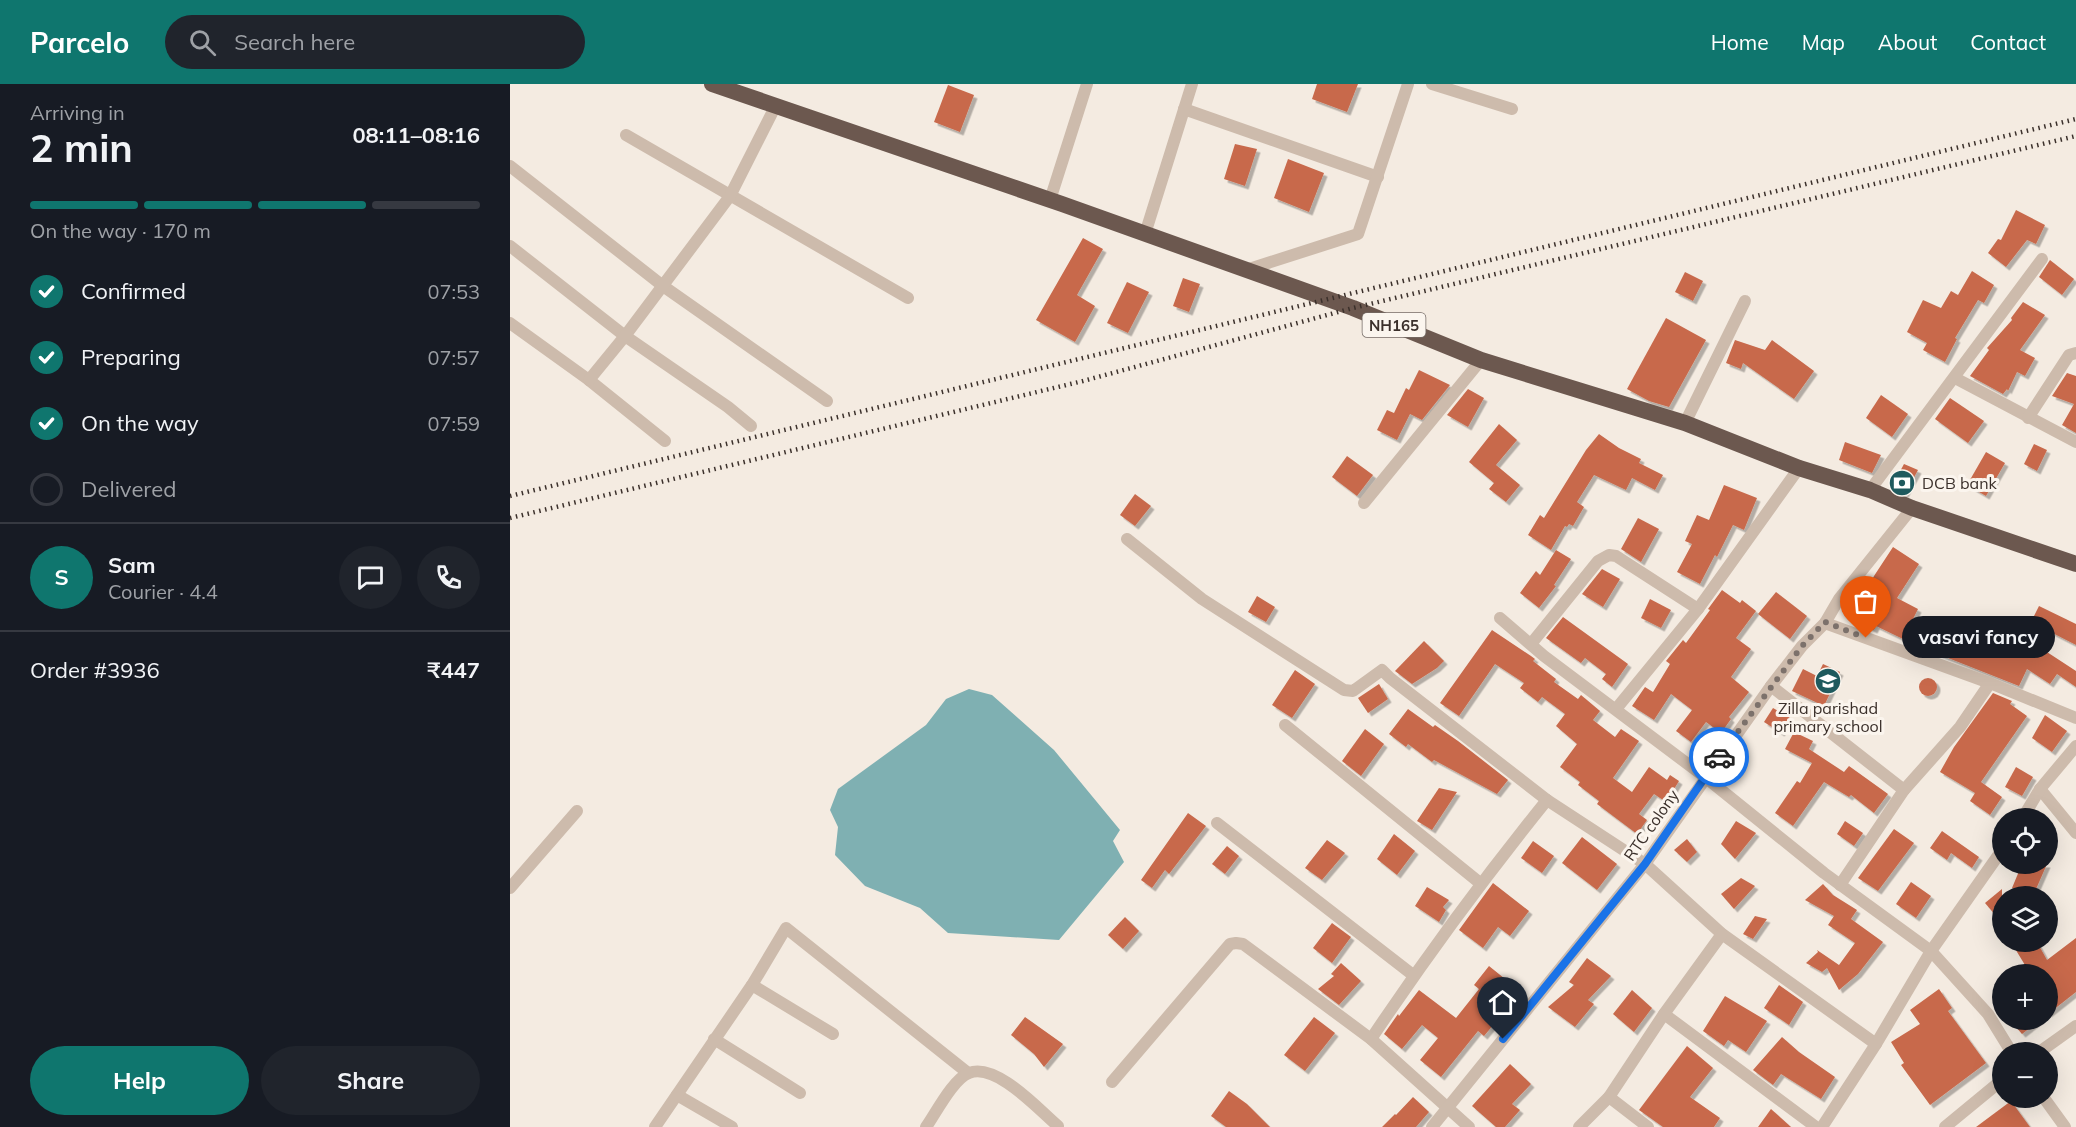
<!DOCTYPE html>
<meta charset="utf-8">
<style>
:root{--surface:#171b24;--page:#20242c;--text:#f1f3f6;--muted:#9ea1a6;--line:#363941;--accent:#0f766e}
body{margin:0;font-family:Mulish,sans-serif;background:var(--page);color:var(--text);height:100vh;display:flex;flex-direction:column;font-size:22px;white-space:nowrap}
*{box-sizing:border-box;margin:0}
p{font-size:20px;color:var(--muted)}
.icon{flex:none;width:33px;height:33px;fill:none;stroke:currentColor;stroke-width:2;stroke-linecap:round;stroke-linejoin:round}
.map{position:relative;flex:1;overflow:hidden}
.details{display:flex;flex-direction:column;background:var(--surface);width:510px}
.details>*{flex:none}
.tools{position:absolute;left:1482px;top:724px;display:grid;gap:12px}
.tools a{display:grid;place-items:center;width:66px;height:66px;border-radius:50%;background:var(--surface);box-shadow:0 6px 24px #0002;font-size:30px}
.pin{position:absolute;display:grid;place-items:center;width:51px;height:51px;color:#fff;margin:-62px -26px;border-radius:50% 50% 50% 0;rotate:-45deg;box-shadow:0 0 6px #0007}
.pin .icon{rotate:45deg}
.courier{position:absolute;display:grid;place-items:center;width:60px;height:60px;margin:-30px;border:4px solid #1a73e8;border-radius:50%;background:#fff;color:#222;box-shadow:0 2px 8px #0007}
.bubble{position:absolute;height:42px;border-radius:21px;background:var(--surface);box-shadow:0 6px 24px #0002;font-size:20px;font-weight:700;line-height:42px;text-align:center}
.summary em{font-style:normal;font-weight:700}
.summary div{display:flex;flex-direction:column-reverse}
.summary{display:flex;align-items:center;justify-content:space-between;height:102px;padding:0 30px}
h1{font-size:39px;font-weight:700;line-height:45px}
.bar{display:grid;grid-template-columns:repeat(4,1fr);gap:9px 6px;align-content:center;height:72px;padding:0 30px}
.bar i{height:8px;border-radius:4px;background:var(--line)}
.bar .on{background:var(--accent)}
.bar p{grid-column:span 4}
.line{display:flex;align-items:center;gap:15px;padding:0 30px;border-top:2px solid var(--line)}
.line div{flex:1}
.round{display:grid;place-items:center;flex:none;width:63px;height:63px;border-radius:32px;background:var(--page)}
ol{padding:0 30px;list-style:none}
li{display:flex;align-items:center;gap:18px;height:66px}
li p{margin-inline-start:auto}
li .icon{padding:6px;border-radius:50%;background:var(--accent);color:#fff;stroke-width:4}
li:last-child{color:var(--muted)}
li i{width:33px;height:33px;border:3px solid var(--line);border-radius:50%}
.cta{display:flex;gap:12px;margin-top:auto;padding:12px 30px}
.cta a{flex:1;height:69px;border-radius:36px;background:var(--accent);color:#fff;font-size:24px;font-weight:700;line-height:69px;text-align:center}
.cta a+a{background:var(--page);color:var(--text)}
header{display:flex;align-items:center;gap:36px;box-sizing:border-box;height:84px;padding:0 30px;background:var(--accent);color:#fff}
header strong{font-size:28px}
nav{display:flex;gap:33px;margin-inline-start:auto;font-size:21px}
.search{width:420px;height:54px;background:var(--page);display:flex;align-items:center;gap:15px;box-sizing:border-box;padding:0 21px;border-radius:33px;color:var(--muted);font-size:22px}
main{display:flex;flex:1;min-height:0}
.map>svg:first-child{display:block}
</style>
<header>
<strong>Parcelo</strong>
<div class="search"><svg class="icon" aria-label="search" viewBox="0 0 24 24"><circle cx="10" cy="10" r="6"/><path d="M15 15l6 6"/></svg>Search here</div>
<nav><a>Home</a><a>Map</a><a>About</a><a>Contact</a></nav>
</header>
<main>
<section class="details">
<div class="summary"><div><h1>2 min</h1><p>Arriving in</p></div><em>08:11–08:16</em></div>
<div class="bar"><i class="on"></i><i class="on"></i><i class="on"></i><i></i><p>On the way · 170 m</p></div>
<ol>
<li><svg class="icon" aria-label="check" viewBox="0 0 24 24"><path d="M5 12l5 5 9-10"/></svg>Confirmed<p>07:53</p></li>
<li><svg class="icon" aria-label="check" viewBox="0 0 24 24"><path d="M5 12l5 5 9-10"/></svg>Preparing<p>07:57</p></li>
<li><svg class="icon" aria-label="check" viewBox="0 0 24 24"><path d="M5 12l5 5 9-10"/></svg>On the way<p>07:59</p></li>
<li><i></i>Delivered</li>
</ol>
<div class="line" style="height:108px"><b class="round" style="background:var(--accent);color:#fff">S</b><div><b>Sam</b><p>Courier · 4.4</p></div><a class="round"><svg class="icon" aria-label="chat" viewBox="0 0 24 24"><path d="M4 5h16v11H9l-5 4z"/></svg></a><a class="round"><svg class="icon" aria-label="phone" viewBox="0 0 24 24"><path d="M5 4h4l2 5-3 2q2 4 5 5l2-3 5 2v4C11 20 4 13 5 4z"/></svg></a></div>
<div class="line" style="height:78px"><div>Order #3936</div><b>₹447</b></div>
<div class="cta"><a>Help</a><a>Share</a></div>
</section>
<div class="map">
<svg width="1566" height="1043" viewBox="0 0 1566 1043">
<defs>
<filter id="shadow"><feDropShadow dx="3.5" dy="3.5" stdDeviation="0" flood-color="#0004"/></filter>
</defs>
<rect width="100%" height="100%" fill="#f4ebe1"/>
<path fill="#7fb0b2" d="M459,605L482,611L544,666L610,746L603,757L614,778L549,856L438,849L410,824L355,802L325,771L328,743L320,726L328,705L416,641L436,615Z"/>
<g fill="#c8694b" filter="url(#shadow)">
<path d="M807,0H848L837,28L802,15Z"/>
<path d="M438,1L464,11L450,48L424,38Z"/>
<path d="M725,60L747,65L735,102L714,95Z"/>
<path d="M778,75L814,89L799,128L764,114Z"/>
<path d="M1506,126L1535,141L1526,160L1517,156L1496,183L1478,169L1488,155L1491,156Z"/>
<path d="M573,154L593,165L567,211L585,222L565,258L526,236Z"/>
<path d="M1540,176L1564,195L1552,211L1529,193Z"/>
<path d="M1462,187L1484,201L1474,219L1468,216L1445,254L1447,255L1435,278L1413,266L1417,259L1397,248L1413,216L1431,224L1441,207L1448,211Z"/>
<path d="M1175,188L1193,197L1183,217L1165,208Z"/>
<path d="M673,194L690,200L679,228L663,222Z"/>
<path d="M617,198L639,208L618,249L597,239Z"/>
<path d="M1513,218L1535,231L1510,266L1525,274L1515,292L1507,288L1498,307L1497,305L1493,310L1460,292L1479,266L1477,264L1502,236L1501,234Z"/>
<path d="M1156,234L1196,256L1159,323L1139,317L1117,305Z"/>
<path d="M1225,256L1255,266L1262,256L1304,287L1284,315L1233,279L1231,285L1216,279Z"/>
<path d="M909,286L940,301L912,336L900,330L887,356L867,346L877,326L884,329L896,304L899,306Z"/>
<path d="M1557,289L1566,292V349L1552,341L1564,320L1542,312Z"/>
<path d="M958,305L974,314L958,343L937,331Z"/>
<path d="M1371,311L1398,330L1382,353L1356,334Z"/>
<path d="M1440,314L1474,337L1458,359L1425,335Z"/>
<path d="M989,340L1007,356L986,381L1010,401L996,418L979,405L984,399L959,378Z"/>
<path d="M1089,350L1109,364L1131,375L1129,379L1153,391L1145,406L1122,394L1116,406L1084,391L1067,418L1074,423L1063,442L1059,440L1057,443L1055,442L1041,466L1018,451L1030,431L1034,434L1076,366Z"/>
<path d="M1335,358L1371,371L1362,389L1329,376Z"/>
<path d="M1524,360L1537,366L1527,387L1514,380Z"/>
<path d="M1476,368L1495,379L1476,412L1457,401Z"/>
<path d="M837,372L863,391L847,412L822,393Z"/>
<path d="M1394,380L1408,386L1395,410L1381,404Z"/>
<path d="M1214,401L1247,414L1234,446L1223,441L1207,473L1205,471L1190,500L1167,488L1182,460L1175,457L1187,431L1199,436Z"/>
<path d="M625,410L641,422L625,442L610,431Z"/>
<path d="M1128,434L1149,445L1131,478L1111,465Z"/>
<path d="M1383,463L1409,480L1387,514L1408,525L1393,555L1366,542L1364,546L1342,535L1364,492Z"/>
<path d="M1046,466L1061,475L1044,501L1046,502L1029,524L1010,509L1026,487L1030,491Z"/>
<path d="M1092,485L1110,495L1093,523L1072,510Z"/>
<path d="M1212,506L1230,519L1232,516L1246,527L1226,554L1241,565L1221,593L1239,608L1219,633L1221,635L1211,649L1196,638L1181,658L1166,647L1182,626L1161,610L1144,636L1122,622L1135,603L1143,608L1160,580L1156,577L1173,556L1176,559L1200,526L1198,525Z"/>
<path d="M1266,508L1297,532L1280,555L1248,530Z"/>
<path d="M747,512L765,523L756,538L738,528Z"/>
<path d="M1140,515L1161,526L1151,544L1131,534Z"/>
<path d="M1529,522L1566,540V561L1521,538Z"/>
<path d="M1053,533L1118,580L1102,603L1092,595L1096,590L1075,574L1071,579L1036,554Z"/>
<path d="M1444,533L1479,548L1481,544L1511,558L1514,553L1566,587V603L1547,590L1540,600L1517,585L1509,602L1428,570Z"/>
<path d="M982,546L1021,572L1025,575L1023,577L1046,595L1044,598L1068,615L1071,611L1090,627L1083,636L1105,653L1111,645L1129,657L1103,694L1122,708L1139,683L1157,696L1160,691L1169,697L1156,718L1144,710L1129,730L1137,736L1127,750L1087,720L1089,717L1068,701L1070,698L1050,683L1067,660L1046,642L1055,630L1032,613L1028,618L1010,604L1014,599L985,580L949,632L930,619Z"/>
<path d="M914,557L934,577L927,584L902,600L885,587Z"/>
<path d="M1313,580L1330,588L1314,622L1282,607L1293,585L1307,592Z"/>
<path d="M785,586L805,600L782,634L762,621Z"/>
<circle cx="1418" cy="603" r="9"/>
<path d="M869,600L878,615L858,629L848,614Z"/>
<path d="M1483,609L1502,617L1500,620L1517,632L1471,698L1492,713L1480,731L1460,717L1465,709L1430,688L1444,663Z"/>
<path d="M1263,624L1280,634L1271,649L1254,638Z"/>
<path d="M898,625L923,643L925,641L948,657L998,696L987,710L924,676L922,678L898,660L896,663L879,650Z"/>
<path d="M1535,631L1557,647L1542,668L1522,654Z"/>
<path d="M855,645L874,660L851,692L832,677Z"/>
<path d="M1284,648L1303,657L1299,665L1334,688L1339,682L1378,710L1364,729L1341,711L1339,713L1314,698L1283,742L1265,729L1287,697L1290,699L1302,679L1275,665Z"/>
<path d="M1506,683L1523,693L1512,712L1495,703Z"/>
<path d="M929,704L947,708L922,746L907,737Z"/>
<path d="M678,729L696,742L659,790L655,786L642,804L631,796Z"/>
<path d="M1226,737L1246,749L1225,775L1211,760Z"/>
<path d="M1335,737L1353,749L1344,762L1327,750Z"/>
<path d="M1384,745L1404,759L1368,807L1348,794Z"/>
<path d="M1432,747L1469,773L1462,784L1441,769L1437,776L1420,764Z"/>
<path d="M884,750L905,767L887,791L867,775Z"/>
<path d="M1072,753L1107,780L1087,806L1052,779Z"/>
<path d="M1177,755L1187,768L1177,778L1164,766Z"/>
<path d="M817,756L835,769L812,796L795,784Z"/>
<path d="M1023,757L1044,772L1032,789L1011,774Z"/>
<path d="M717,762L729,772L715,790L702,780Z"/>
<path d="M1512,780H1537L1523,812L1502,804Z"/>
<path d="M1231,794L1245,802L1224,825L1211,810Z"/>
<path d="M1401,798L1421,812L1406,834L1386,820Z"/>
<path d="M983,799L1019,827L1000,852L988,843L973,864L949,846Z"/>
<path d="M1313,800L1323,811L1347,826L1341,835L1373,858L1348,890L1329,906L1317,884L1312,888L1296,879L1308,868L1307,866L1329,881L1345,859L1318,841L1324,832L1295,816Z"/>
<path d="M917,803L939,816L933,823L936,826L929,838L905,822Z"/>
<path d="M1492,805V839L1475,819Z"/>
<path d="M1245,832L1257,835L1243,855L1233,850Z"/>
<path d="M615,833L629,847L613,865L598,851Z"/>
<path d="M822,839L841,853L822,879L803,864Z"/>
<path d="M1566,854V908L1538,930V891H1521L1501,858H1527L1537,876Z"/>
<path d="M1077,874L1101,892L1078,916L1084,920L1065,943L1038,923L1064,901L1059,898Z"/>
<path d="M831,879L851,897L829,921L808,905L824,892L821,890Z"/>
<path d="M979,882L1000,899L978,925L989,934L974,952L968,947L931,993L910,976L928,954L912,941L892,965L874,950L888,930L889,932L909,906L946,934L969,905L964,901Z"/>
<path d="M1269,901L1293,918L1279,941L1254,924Z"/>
<path d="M1429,905L1442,924L1438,927L1476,979L1420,1021L1391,981L1394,979L1381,958L1410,940L1400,926Z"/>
<path d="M1122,906L1142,924L1124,948L1103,930Z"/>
<path d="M1215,912L1257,937L1236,968L1218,956L1214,962L1193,947Z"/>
<path d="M515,933L553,960L534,983L524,970L501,951Z"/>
<path d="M804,933L825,949L795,987L774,971Z"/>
<path d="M1500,936H1530L1512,950Z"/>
<path d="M1272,953L1289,968L1325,993L1311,1015L1271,990L1263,1001L1243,986Z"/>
<path d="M1177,962L1203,984L1180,1013L1210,1034L1204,1043H1153L1129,1026Z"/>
<path d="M1000,980L1021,1000L1002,1020L1010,1026L995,1043H986L962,1022Z"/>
<path d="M719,1007L737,1020L760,1043H716L701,1032Z"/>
<path d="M903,1013L919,1028L906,1043H872L885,1030L886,1031Z"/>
<path d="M1501,1017L1520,1043H1466Z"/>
<path d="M1261,1025L1281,1043H1248Z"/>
</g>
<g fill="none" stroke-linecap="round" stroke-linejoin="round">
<g stroke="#cdbbac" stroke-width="12">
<path d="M922,0L1002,25"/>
<path d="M674,25L868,93"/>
<path d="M116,51L398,214"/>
<path d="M0,82L153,202L317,317"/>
<path d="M540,116L577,0"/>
<path d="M635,150L682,0"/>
<path d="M0,162L115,252L218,323L241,342"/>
<path d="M736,186L848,150L898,0"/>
<path d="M0,239L79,296L155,357"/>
<path d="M1445,294L1566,358"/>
<path d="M79,296L115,252L220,112L265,23"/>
<path d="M1518,334L1559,271L1566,269"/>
<path d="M1175,339L1235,217"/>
<path d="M1360,406L1532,175"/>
<path d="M854,419L971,276"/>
<path d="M617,455L692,515L834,606L843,607L872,586L880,594L1037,716L1135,780L1212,850L1366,960"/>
<path d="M990,534L1034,572L1195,693L1314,789L1421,867L1478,930L1502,969"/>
<path d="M1315,539L1480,599L1566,634"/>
<path d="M1021,560L1088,477L1099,471L1106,472L1188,525"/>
<path d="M1261,602L1394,706"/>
<path d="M1106,625L1188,525L1289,384"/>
<path d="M775,641L970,799"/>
<path d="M1530,705L1566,749"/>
<path d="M1512,735L1530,705L1566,662"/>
<path d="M707,739L903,891"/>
<path d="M1330,801L1394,706L1450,643L1480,599"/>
<path d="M0,804L67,727"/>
<path d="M242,901L323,950"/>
<path d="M1154,930L1306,1043"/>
<path d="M204,955L290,1009"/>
<path d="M861,955C916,873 974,794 1037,716"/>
<path d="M1528,969L1566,942"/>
<path d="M602,998L720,860L726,859L733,860L861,955L959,1043"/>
<path d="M167,1011L222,1043"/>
<path d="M1099,1013L1138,1043"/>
<path d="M1534,1014L1555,1043"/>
<path d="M145,1043L242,901L276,844L458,989"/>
<path d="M416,1043C426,1029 443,995 459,989C486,978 529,1026 548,1042"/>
<path d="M922,1043L1135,780L1261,602L1292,562L1315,539L1329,515L1402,424"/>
<path d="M1069,1043L1099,1013L1154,930L1212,850"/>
<path d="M1312,1043L1366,960L1421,867L1492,766"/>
<path d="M1435,1043L1492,996"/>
</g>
<path stroke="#6c584f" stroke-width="16" d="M202,0L552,120L843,224L971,276L1175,339L1289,384L1360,406L1402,424L1566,480"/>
<g stroke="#3b302b" stroke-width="4.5" stroke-dasharray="1.5 4.5" stroke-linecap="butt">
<path d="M0,412L1566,35"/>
<path d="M0,434L573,297L843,224L1566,52"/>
</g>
</g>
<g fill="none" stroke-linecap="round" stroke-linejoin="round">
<path stroke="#7c716b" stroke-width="6" stroke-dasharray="0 10.8" d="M1209,673L1292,562L1315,538L1356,554"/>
<path stroke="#1a73e8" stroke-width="8" d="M993,955L1135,780L1209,673"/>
</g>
<defs>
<symbol id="bank-disc" viewBox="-11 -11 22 22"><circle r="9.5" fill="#1f5a5e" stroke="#fbf5ee"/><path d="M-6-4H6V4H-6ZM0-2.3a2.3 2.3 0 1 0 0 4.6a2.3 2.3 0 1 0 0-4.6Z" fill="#fff"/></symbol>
<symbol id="school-disc" viewBox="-11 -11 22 22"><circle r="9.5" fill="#1f5a5e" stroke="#fbf5ee"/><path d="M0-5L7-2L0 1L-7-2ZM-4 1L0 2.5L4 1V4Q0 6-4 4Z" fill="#fff"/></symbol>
</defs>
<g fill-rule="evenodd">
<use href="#bank-disc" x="1377" y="384" width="30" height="30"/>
<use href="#school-disc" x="1303" y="582" width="30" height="30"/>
</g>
<g text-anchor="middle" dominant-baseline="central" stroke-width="6" stroke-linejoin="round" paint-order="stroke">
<rect fill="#fbf5ee" stroke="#756b66" stroke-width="1.5" x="852.5" y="229" width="63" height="24" rx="4.5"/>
<g font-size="15" font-weight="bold" fill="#3b302b">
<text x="884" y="241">NH165</text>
</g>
<g font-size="16" fill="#3b302b" stroke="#fbf5ee" text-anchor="start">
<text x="1412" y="399">DCB bank</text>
<text x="1318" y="624" text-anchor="middle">Zilla parishad<tspan x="1318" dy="18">primary school</tspan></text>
</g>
<g font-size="16" fill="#3b302b" stroke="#fbf5ee">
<text transform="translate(1141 741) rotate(-55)">RTC colony</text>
</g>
</g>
</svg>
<div class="tools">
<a><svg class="icon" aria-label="locate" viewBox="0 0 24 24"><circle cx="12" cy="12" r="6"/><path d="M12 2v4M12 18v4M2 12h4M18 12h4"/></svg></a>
<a><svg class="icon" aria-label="layers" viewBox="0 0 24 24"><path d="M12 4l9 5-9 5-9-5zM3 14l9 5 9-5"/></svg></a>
<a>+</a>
<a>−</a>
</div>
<div class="pin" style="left:1356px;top:554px;background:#ea580c"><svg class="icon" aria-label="bag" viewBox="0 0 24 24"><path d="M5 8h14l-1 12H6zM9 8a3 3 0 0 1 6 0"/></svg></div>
<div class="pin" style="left:993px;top:955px;background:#1f2937"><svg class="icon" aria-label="home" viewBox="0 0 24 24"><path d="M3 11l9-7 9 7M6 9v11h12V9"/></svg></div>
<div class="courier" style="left:1209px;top:673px"><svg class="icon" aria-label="car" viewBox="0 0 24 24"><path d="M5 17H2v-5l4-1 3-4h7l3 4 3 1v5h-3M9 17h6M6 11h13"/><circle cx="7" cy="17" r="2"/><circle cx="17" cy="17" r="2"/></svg></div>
<div class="bubble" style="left:1392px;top:532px;width:153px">vasavi fancy</div>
</div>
</main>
